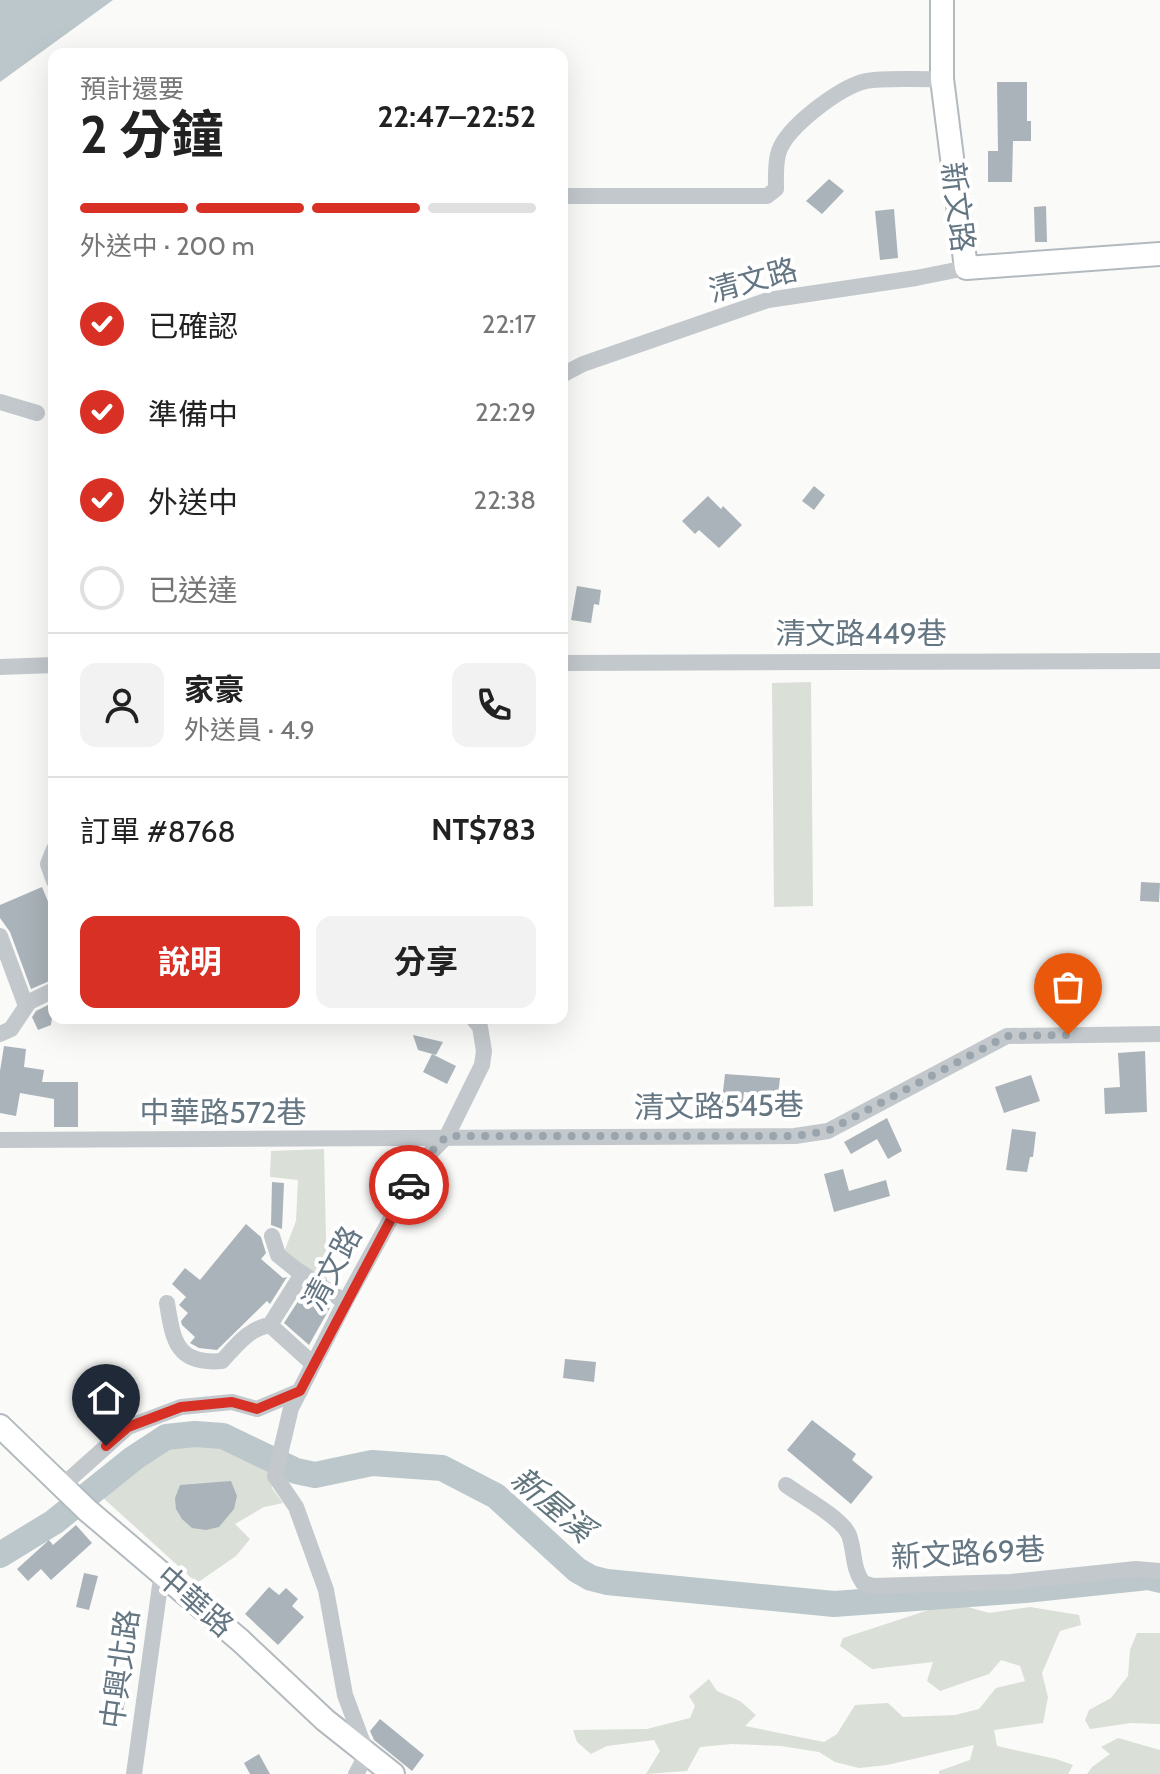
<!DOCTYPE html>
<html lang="zh-TW">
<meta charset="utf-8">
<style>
:root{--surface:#fff;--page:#f2f2f2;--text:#222;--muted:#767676;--line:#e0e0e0;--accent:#d93025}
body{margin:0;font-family:Cabin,"Noto Sans TC",sans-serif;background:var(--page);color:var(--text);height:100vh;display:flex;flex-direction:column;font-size:30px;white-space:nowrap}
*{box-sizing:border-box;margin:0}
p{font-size:26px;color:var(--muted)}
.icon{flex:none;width:44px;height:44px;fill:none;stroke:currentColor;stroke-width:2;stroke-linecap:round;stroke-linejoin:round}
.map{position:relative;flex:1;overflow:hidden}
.sheet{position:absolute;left:48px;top:48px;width:520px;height:976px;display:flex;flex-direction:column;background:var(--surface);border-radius:16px;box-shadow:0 8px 32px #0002}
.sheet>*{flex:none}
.pin{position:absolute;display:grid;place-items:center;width:68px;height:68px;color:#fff;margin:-82px -34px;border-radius:50% 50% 50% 0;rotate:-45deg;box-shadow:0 0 8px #0007}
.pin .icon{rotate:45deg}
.courier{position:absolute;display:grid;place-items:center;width:80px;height:80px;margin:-40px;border:6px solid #d93025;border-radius:50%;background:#fff;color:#222;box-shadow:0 2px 10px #0007}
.summary em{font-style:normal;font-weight:700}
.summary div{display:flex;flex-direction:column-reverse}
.summary{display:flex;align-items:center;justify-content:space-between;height:136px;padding:0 32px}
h1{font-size:52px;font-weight:700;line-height:60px}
.bar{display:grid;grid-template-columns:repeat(4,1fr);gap:12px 8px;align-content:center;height:96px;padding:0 32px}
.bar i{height:10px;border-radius:6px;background:var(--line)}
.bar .selected{background:var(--accent)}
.bar p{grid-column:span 4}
.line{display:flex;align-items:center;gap:20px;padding:0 32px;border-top:2px solid var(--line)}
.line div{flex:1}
.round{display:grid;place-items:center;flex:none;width:84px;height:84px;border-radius:16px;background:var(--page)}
ol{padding:0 32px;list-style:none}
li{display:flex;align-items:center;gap:24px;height:88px}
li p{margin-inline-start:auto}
li .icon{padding:8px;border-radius:50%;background:var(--accent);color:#fff;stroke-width:4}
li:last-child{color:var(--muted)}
li i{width:44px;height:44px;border:4px solid var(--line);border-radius:50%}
.action{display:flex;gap:16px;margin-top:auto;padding:16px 32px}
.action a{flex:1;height:92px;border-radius:16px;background:var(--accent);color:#fff;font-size:32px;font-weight:700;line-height:92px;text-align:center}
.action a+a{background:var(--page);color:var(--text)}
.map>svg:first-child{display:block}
</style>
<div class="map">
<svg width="1160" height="1774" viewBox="0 0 1160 1774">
<rect width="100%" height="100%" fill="#fafaf8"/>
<g fill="#dadfd7">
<path d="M811,682L813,906L774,907L772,683Z"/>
<path d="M324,1149L327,1284L284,1252L296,1221L298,1180L270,1177L271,1151Z"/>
<path d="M197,1436L249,1452L271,1467L272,1488L283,1503L264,1507L235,1524L250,1539L236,1556L197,1583L101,1496L152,1451Z"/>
<path d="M941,1606L968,1607L989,1613L1030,1607L1079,1615L1081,1625L1060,1631L1042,1673L1048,1697L1043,1723L994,1730L997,1746L1056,1759L1073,1765L1068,1774H939V1771L970,1760L974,1745L887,1765L859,1768L835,1762L819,1752L781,1746L732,1744L700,1747L687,1771L646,1774L660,1751L654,1740L607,1746L591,1754L577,1742L573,1730L647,1729L690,1718L695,1706L689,1696L709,1679L717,1691L740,1701L756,1715L745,1726L824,1742L837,1734L855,1705L888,1703L903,1717L955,1715L979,1709L996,1688L1025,1681L1020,1666L1001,1660L989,1674L940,1691L927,1681L933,1662L872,1669L840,1646L843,1638Z"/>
<path d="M1137,1633H1160V1724L1131,1723L1090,1729L1085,1720L1089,1710L1111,1698L1128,1676L1130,1650Z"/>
<path d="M1118,1738L1160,1750V1774H1087L1092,1767L1110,1754L1101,1747Z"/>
</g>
<path fill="#bbc7cb" d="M0,0H113L0,82Z"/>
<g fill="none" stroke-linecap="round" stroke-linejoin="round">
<path stroke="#bbc7cb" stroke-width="26" d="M0,1555L54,1522L134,1458L166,1437L195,1434L223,1436L296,1471L315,1475L372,1463L442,1468L496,1496L577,1570L591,1578L607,1582L834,1604L1025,1590L1148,1577L1160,1580"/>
</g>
<g fill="#aab3b9">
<path d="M997,82H1027V121H1031V141H1013L1012,182H988V151H998Z"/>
<path d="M829,179L844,191L822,214L806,201Z"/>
<path d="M1046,206L1047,242H1035L1034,207Z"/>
<path d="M894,209L898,258L880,260L875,211Z"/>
<path d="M814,486L825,495L814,510L802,501Z"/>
<path d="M708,496L721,509L723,506L742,525L719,548L699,530L695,534L682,521Z"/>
<path d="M577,586L601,590L599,605L594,604L591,623L571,620Z"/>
<path d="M1141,882L1160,883L1159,902L1140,901Z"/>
<path d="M42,887L54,916V979L31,989L10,932L0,918V905Z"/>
<path d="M54,1002L51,1025L38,1030L32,1017L36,1011Z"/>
<path d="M413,1035L443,1042L436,1055L418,1050Z"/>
<path d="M4,1046L26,1049L24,1067L44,1070L42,1082H78V1127H54V1099L20,1093L16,1116L0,1113V1071Z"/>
<path d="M1145,1051L1147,1112L1105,1114L1104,1088L1120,1087L1118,1053Z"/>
<path d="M432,1054L456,1066L447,1084L423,1072Z"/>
<path d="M725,1074L780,1078L778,1095L744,1092L742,1110L721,1108Z"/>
<path d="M1031,1075L1040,1101L1004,1113L995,1087Z"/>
<path d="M780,1100L800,1102L798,1119L778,1117Z"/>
<path d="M887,1118L902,1151L888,1159L877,1139L851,1154L844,1142Z"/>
<path d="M1012,1129L1036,1132L1033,1157H1030L1027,1172L1006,1170Z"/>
<path d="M843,1169L849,1191L886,1180L890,1196L834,1212L824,1174Z"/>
<path d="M272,1182L284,1183L282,1229L271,1225Z"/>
<path d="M246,1224L261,1237L266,1253L261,1259L283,1278L287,1277L270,1304L267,1301L217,1350L199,1348L190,1343L195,1337L182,1325L181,1321L188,1313L179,1305L186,1297L172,1284L185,1268L200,1280Z"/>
<path d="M306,1289L331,1306L309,1345L284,1323Z"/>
<path d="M565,1359L596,1362L594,1382L563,1378Z"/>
<path d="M812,1420L856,1454L852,1460L873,1477L851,1504L787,1450Z"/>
<path d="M231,1481L237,1496L234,1509L219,1527L206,1530L192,1528L182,1519L176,1509L175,1498L180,1485Z"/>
<path d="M76,1525L92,1543L51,1580L41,1569L28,1581L17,1569L49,1540L53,1545Z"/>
<path d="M84,1573L98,1576L89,1610L76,1607Z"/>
<path d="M269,1587L279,1595L286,1588L298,1599L292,1606L304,1617L278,1645L245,1614Z"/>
<path d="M116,1675L129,1677L123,1712L102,1708L107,1680L115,1682Z"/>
<path d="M380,1719L424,1755L412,1771L374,1740L370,1731Z"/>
<path d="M259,1754L270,1774H250L244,1763Z"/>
</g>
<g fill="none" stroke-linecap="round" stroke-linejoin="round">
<defs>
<g id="secondary">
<path d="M942,0V79L966,268L1160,254"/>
<path d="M0,1426L87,1510L241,1641L325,1720L393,1774"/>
</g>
</defs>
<use href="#secondary" stroke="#b3babf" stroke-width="26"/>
<g stroke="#c3c8cc" stroke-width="16">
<path d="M562,196H767L776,189C776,177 775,162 779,151C788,126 840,87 866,81C887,77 919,80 942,79"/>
<path d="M562,375L583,364L768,300L916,278L966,268"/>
<path d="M0,402L37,413"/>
<path d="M562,663L1160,661"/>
<path d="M0,667L54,665"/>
<path d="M54,849L48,864L54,881"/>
<path d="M0,936L26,1006"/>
<path d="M0,1034L11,1029L29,1002L54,990"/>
<path d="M0,1140L795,1136L828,1131L1007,1036L1160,1034"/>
<path d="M272,1236L278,1255L294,1268L345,1302"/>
<path d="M167,1303C173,1340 176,1365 222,1361C236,1346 249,1328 270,1325L302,1274"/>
<path d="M270,1325L313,1364"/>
<path d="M786,1485C801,1496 842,1518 849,1535C855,1551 852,1568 863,1583L873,1586L1011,1582L1136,1569L1160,1571"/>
<path d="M62,1486L128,1427L181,1407L232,1402L257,1409L300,1391"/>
<path d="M134,1774L162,1571"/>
<path d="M356,1774L367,1754L345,1695L326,1590L296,1507L275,1476L291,1408L345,1302L423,1160L447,1136L482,1065L484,1051L480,1027L473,1018"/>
</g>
<use href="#secondary" stroke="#fff" stroke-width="22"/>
</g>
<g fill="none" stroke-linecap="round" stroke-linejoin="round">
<path stroke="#99a4ac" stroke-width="8" stroke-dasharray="0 14.4" d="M409,1185L423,1160L447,1136H795L828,1131L1007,1036L1068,1035"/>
<path stroke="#d93025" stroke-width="10" d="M106,1446L128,1427L181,1407L232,1402L257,1409L300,1391L409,1185"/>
</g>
<g text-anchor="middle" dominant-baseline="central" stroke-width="8" stroke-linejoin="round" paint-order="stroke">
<g font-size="30" fill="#657683" stroke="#fff">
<text transform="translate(958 207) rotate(83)">新文路</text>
<text transform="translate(753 280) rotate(-15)">清文路</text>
<text x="861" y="633">清文路449巷</text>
<text transform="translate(719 1106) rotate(-1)">清文路545巷</text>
<text x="223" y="1112">中華路572巷</text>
<text transform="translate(332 1268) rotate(-62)">清文路</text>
<text transform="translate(968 1553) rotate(-3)">新文路69巷</text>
<text transform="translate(195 1601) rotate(41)">中華路</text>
<text transform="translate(120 1669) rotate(-82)">中興北路</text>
</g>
<g font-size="32" font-style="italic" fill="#60757c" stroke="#fff">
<text transform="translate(553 1504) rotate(40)">新屋溪</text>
</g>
</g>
</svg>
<div class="pin" style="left:1068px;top:1035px;background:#ea580c"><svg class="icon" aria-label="bag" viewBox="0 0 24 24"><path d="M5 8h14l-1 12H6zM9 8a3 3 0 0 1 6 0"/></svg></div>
<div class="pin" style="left:106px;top:1446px;background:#1f2937"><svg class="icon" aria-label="home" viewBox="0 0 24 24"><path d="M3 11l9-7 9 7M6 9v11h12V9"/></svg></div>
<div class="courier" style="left:409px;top:1185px"><svg class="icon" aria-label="car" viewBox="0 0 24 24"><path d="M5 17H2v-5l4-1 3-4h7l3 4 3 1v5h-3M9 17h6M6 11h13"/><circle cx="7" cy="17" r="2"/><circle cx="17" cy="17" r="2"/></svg></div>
<section class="sheet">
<div class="summary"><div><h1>2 分鐘</h1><p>預計還要</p></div><em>22:47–22:52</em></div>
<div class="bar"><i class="selected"></i><i class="selected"></i><i class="selected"></i><i></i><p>外送中 · 200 m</p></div>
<ol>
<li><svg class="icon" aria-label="check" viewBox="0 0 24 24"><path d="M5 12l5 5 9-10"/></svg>已確認<p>22:17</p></li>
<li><svg class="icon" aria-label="check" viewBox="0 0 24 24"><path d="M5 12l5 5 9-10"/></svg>準備中<p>22:29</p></li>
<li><svg class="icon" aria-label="check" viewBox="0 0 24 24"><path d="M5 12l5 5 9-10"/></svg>外送中<p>22:38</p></li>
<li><i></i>已送達</li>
</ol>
<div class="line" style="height:144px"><a class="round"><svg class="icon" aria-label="person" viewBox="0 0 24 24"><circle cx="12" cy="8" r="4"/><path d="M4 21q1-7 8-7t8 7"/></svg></a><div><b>家豪</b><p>外送員 · 4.9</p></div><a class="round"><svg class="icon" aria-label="phone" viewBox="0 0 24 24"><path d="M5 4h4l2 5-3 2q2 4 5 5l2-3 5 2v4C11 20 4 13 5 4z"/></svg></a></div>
<div class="line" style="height:104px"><div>訂單 #8768</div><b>NT$783</b></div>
<div class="action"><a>說明</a><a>分享</a></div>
</section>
</div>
